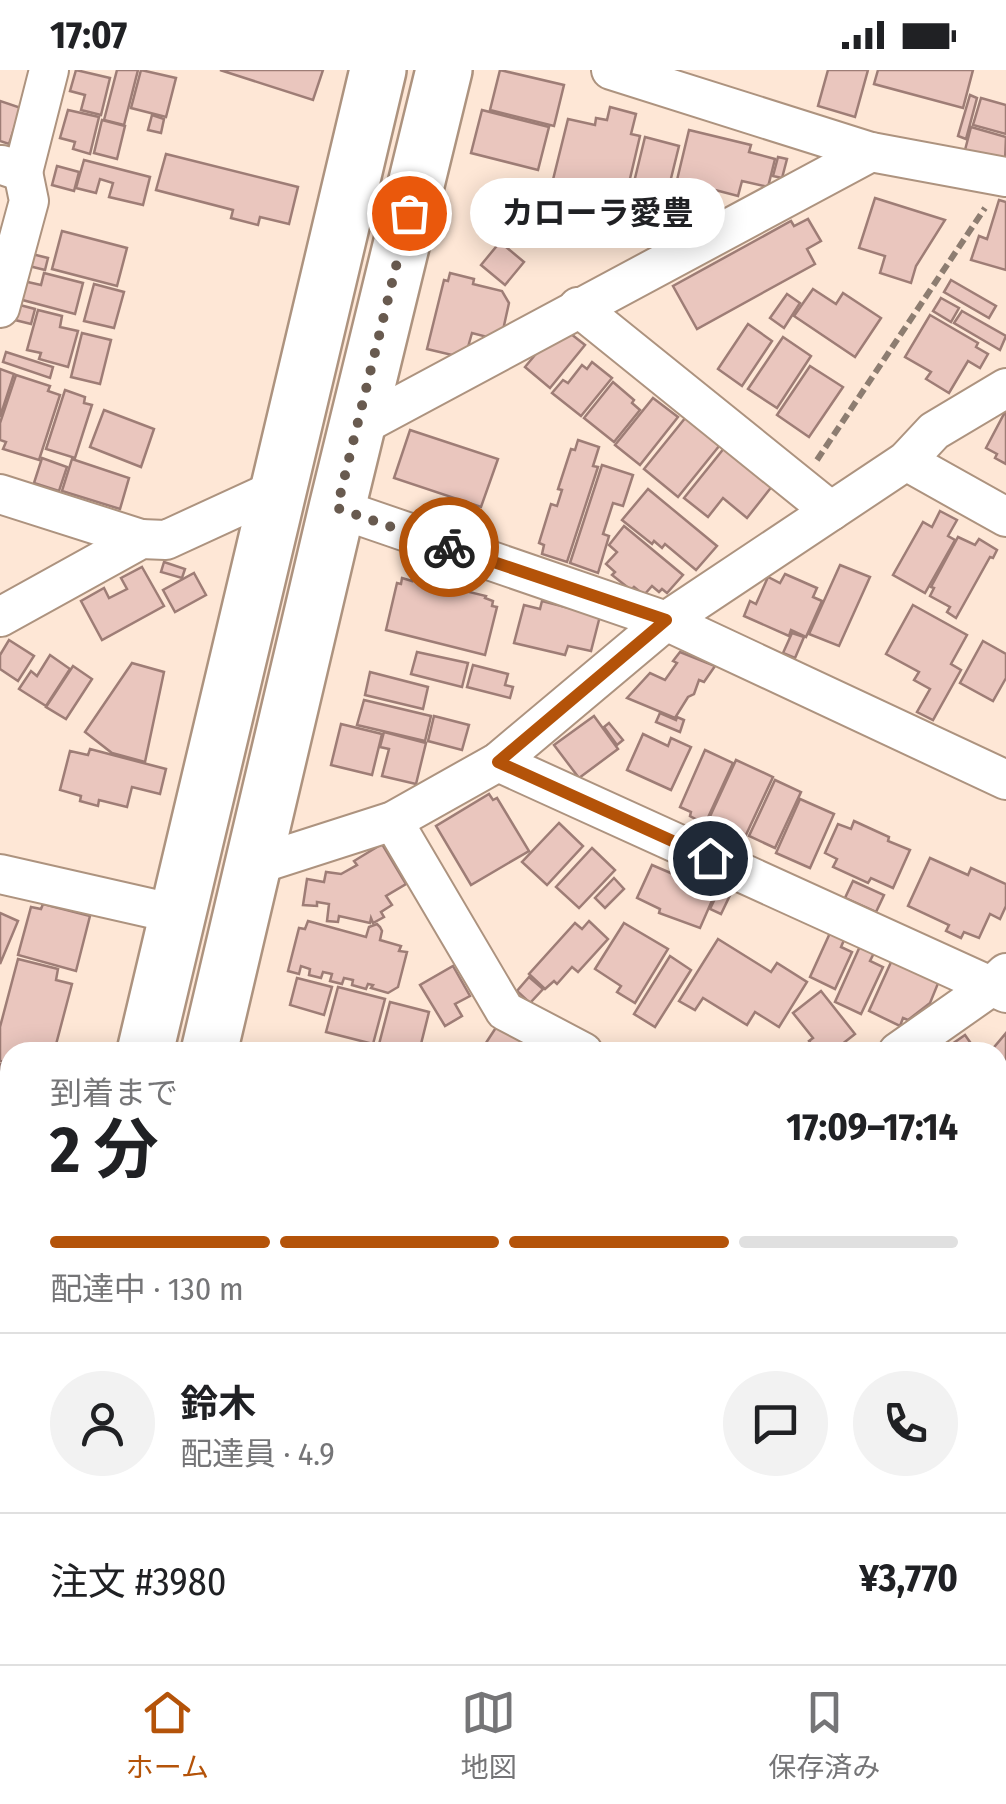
<!DOCTYPE html>
<html lang="ja">
<meta charset="utf-8">
<style>
:root{--surface:#fff;--page:#f2f2f2;--text:#202124;--muted:#757577;--line:#e0e0e0;--accent:#b45309}
body{margin:0;font-family:"Fira Sans Condensed","Noto Sans JP",sans-serif;background:var(--page);color:var(--text);height:100vh;display:flex;flex-direction:column;font-size:38px;white-space:nowrap}
*{box-sizing:border-box;margin:0}
p{font-size:32px;color:var(--muted)}
.icon{flex:none;width:55px;height:55px;fill:none;stroke:currentColor;stroke-width:2;stroke-linecap:round;stroke-linejoin:round}
.map{position:relative;flex:1;overflow:hidden}
.sheet{position:absolute;left:0px;top:972px;width:1008px;height:622px;display:flex;flex-direction:column;background:var(--surface);border-radius:30px 30px 0 0;box-shadow:0 5px 25px #0003}
.sheet>*{flex:none}
.pin{position:absolute;display:grid;place-items:center;width:85px;height:85px;color:#fff;margin:-42px;border:5px solid #fff;border-radius:50%;box-shadow:0 2px 10px #0007}
.courier{position:absolute;display:grid;place-items:center;width:100px;height:100px;margin:-50px;border:8px solid #b45309;border-radius:50%;background:#fff;color:#222;box-shadow:0 2px 12px #0007}
.bubble{position:absolute;height:70px;border-radius:35px;background:var(--surface);box-shadow:0 5px 25px #0003;font-size:32px;font-weight:700;line-height:70px;text-align:center}
.summary em{font-style:normal;font-weight:700}
.summary div{display:flex;flex-direction:column-reverse}
.summary{display:flex;align-items:center;justify-content:space-between;height:170px;padding:0 50px}
h1{font-size:65px;font-weight:700;line-height:75px}
.bar{display:grid;grid-template-columns:repeat(4,1fr);gap:15px 10px;align-content:center;height:120px;padding:0 50px}
.bar i{height:12px;border-radius:8px;background:var(--line)}
.bar .on{background:var(--accent)}
.bar p{grid-column:span 4}
.line{display:flex;align-items:center;gap:25px;padding:0 50px;border-top:2px solid var(--line)}
.line div{flex:1}
.round{display:grid;place-items:center;flex:none;width:105px;height:105px;border-radius:52px;background:var(--page)}
.status{display:flex;justify-content:space-between;align-items:center;height:70px;padding:0 50px;background:var(--surface);direction:ltr}
.status svg{height:28px;fill:currentColor}
.tabs{display:flex;justify-content:space-around;align-items:center;height:140px;border-top:2px solid var(--line);background:var(--surface);font-size:28px;color:var(--muted)}
.tabs a{display:grid;justify-items:center;gap:5px}
.tabs .on{color:var(--accent)}
.map>svg:first-child{display:block}
</style>
<div class="status"><b>17:07</b><svg viewBox="0 0 49 12"><path d="M0 12V9h3v3zM5 12V6h3v6zM10 12V3h3v9zM15 12V0h3v12zM26 1h20v11H26zM47 4h2v5h-2z"/></svg></div>
<div class="map">
<svg width="1006" height="1594" viewBox="0 0 1006 1594">
<rect width="100%" height="100%" fill="#fee7d6"/>
<g fill="#eac6be" stroke="#9e7d76" stroke-width="2.5">
<path d="M76,0L110,8L101,45L81,40L85,25L70,21Z"/>
<path d="M117,0H138L124,55L104,50Z"/>
<path d="M141,0L176,8L166,47L131,38Z"/>
<path d="M220,0H323L313,30Z"/>
<path d="M500,0L564,15L554,56L490,40Z"/>
<path d="M828,0H868L855,47L818,36Z"/>
<path d="M878,0H973L963,38L874,14Z"/>
<path d="M970,25L977,28L966,69L958,66Z"/>
<path d="M981,28L1006,35V64L973,55Z"/>
<path d="M0,31L21,38L9,74L0,71Z"/>
<path d="M610,37L636,44L631,64L640,66L617,164L544,146L568,49L595,55L596,48L607,50Z"/>
<path d="M68,40L99,47L90,84L73,79L75,72L60,68Z"/>
<path d="M482,40L549,57L538,100L471,83Z"/>
<path d="M152,45L164,49L161,63L148,60Z"/>
<path d="M102,50L125,56L117,89L94,83Z"/>
<path d="M971,57L1006,67L1005,91L965,80Z"/>
<path d="M689,60L751,75L749,82L775,89L768,117L742,111L738,126L677,110Z"/>
<path d="M645,67L679,76L661,149L627,141Z"/>
<path d="M166,84L298,117L289,154L260,147L258,155L231,148L233,140L156,120Z"/>
<path d="M778,87L787,89L782,108L773,106Z"/>
<path d="M84,90L150,107L143,135L109,127L113,113L100,109L96,123L76,118Z"/>
<path d="M57,96L79,102L74,121L52,115Z"/>
<path d="M698,117L713,121L707,146L692,142Z"/>
<path d="M875,128L945,150L916,196L911,213L880,203L885,186L859,178Z"/>
<path d="M999,130L1006,132V200L971,190L979,166L987,169Z"/>
<path d="M808,149L821,171L807,179L815,194L697,259L673,216L791,151L794,156Z"/>
<path d="M62,161L127,178L117,216L52,199Z"/>
<path d="M500,172L524,192L505,215L481,195Z"/>
<path d="M28,183L48,188L45,200L25,195Z"/>
<path d="M44,203L83,213L75,244L15,228L19,210L41,215Z"/>
<path d="M450,203L474,209L473,214L502,221L509,233L503,260L491,268L472,263L468,277L452,285L427,279L444,210L448,211Z"/>
<path d="M951,210L996,236L989,248L944,222Z"/>
<path d="M94,214L124,222L114,258L84,251Z"/>
<path d="M813,219L836,234L843,223L881,248L855,287L794,246Z"/>
<path d="M787,224L800,233L784,258L770,248Z"/>
<path d="M941,228L959,238L951,252L933,241Z"/>
<path d="M16,234L35,239L31,254L11,249Z"/>
<path d="M38,240L62,246L60,257L78,261L68,297L39,289L41,283L27,280Z"/>
<path d="M962,241L1006,266L1000,280L954,253Z"/>
<path d="M930,245L978,273L976,277L988,284L980,298L968,291L949,323L926,309L931,302L905,287Z"/>
<path d="M748,254L772,271L742,316L718,299Z"/>
<path d="M566,260L585,275L550,318L525,297L550,267Z"/>
<path d="M82,263L111,270L100,314L71,307Z"/>
<path d="M783,267L811,286L777,338L748,319Z"/>
<path d="M6,282L53,297L50,308L3,292Z"/>
<path d="M592,292L612,308L581,346L552,323L563,310L568,313L582,295L587,299Z"/>
<path d="M810,296L843,317L809,367L777,345Z"/>
<path d="M0,299L14,304L0,347Z"/>
<path d="M16,305L50,316L48,321L60,325L39,390L3,379L6,372L0,370V353Z"/>
<path d="M613,312L634,330L632,333L640,340L614,372L584,348Z"/>
<path d="M65,320L85,327L84,333L92,335L75,388L46,379Z"/>
<path d="M653,328L678,347L640,395L615,375Z"/>
<path d="M104,340L154,359L141,397L90,377Z"/>
<path d="M1006,340V394L995,388L997,384L986,378Z"/>
<path d="M690,342L724,370L678,427L644,399Z"/>
<path d="M410,360L498,389L481,437L394,408Z"/>
<path d="M578,370L599,377L593,396L598,397L567,492L542,484L544,475L539,473L551,434L557,436L562,420L558,419L571,379L575,380Z"/>
<path d="M725,377L773,415L747,448L723,428L708,447L684,428Z"/>
<path d="M42,388L67,397L59,421L34,413Z"/>
<path d="M72,389L129,408L120,439L62,421Z"/>
<path d="M602,395L633,405L623,436L613,433L603,464L609,466L598,503L570,493Z"/>
<path d="M648,419L717,476L696,500L665,474L662,478L654,471L652,474L622,450Z"/>
<path d="M940,441L957,450L948,466L955,470L925,523L893,505L923,452L932,457Z"/>
<path d="M624,456L683,505L667,523L662,519L659,522L652,516L644,525L634,517L631,520L612,505L615,502L606,494L617,482L609,475Z"/>
<path d="M958,467L975,475L979,469L997,480L993,488L990,487L956,548L947,542L950,537L930,526L934,518L931,517Z"/>
<path d="M164,492L185,499L182,508L161,502Z"/>
<path d="M840,495L870,507L839,576L809,564Z"/>
<path d="M142,497L164,536L102,570L81,531L104,518L109,528L127,519L121,508Z"/>
<path d="M194,503L206,525L175,542L163,520Z"/>
<path d="M785,504L817,518L813,527L822,531L806,567L791,560L789,566L744,546L750,531L756,534L768,507L780,513Z"/>
<path d="M402,508L412,511V508L486,526L485,528L493,531L492,536L497,537L485,585L386,560L397,513L401,514Z"/>
<path d="M542,531L600,546L591,581L568,576L565,585L514,573L524,535L540,539Z"/>
<path d="M913,535L967,565L951,594L961,600L933,650L917,642L930,619L914,610L919,602L886,584Z"/>
<path d="M792,563L804,567L795,588L783,583Z"/>
<path d="M9,570L34,586L18,611L0,599V585Z"/>
<path d="M983,571L1006,584V608L993,631L960,613Z"/>
<path d="M417,582L468,593L462,617L411,604Z"/>
<path d="M680,582L715,596L704,612L699,610L694,624L688,627L675,648L627,628L650,603L665,610L677,593L673,591Z"/>
<path d="M50,585L70,599L46,636L19,619L31,601L37,606Z"/>
<path d="M132,593L164,602L145,692L112,683L85,662Z"/>
<path d="M473,595L508,604L505,615L513,617L510,628L467,617Z"/>
<path d="M73,596L92,609L66,649L46,637Z"/>
<path d="M370,602L428,617L423,639L365,625Z"/>
<path d="M364,630L431,646L425,671L357,655Z"/>
<path d="M660,643L676,650L677,647L684,650L680,662L656,652Z"/>
<path d="M434,646L469,655L462,680L428,671Z"/>
<path d="M594,646L618,679L579,708L554,675Z"/>
<path d="M609,653L623,670L617,675L604,657Z"/>
<path d="M341,654L382,664L372,705L331,695Z"/>
<path d="M384,662L426,673L416,714L382,706L389,679L380,677Z"/>
<path d="M643,664L668,676L671,668L691,677L671,720L627,700Z"/>
<path d="M90,679L166,699L160,724L132,717L127,737L99,730L98,736L80,731L81,726L60,720L70,681L88,685Z"/>
<path d="M705,680L733,693L705,754L690,746L691,742L680,737Z"/>
<path d="M736,690L773,707L745,767L733,761L731,764L707,753Z"/>
<path d="M775,710L801,722L775,778L749,766Z"/>
<path d="M489,724L493,730L497,728L529,781L471,815L436,756Z"/>
<path d="M800,729L834,744L810,798L776,783Z"/>
<path d="M854,751L889,767L888,771L910,780L893,818L871,808L868,813L833,797L837,789L825,783L838,754L851,759Z"/>
<path d="M559,753L583,776L547,815L522,792Z"/>
<path d="M382,774L406,814L386,826L392,835L381,842L384,847L373,853L371,848L370,853L339,846L338,852L327,851L329,834L317,832V836L303,835L307,809L324,812L326,802L341,804L357,795L354,791Z"/>
<path d="M592,778L615,800L579,838L556,817Z"/>
<path d="M930,788L968,805L971,798L1006,814V836L1000,849L990,844L979,868L964,862L961,868L946,861L949,855L908,836Z"/>
<path d="M678,792L706,805L699,820L714,826L700,858L659,843L660,839L637,828L652,795L673,804Z"/>
<path d="M614,808L624,819L605,838L595,828Z"/>
<path d="M853,811L884,825L876,842L845,828Z"/>
<path d="M721,816L732,821L721,844L710,839Z"/>
<path d="M43,834L90,846L76,901L18,885L31,837L41,839Z"/>
<path d="M0,843L18,851L0,894Z"/>
<path d="M308,851L366,867L369,857L377,854L380,857L382,861L380,870L401,876L399,881L407,882L398,917L388,923L371,918L373,915L368,914L366,919L352,915L353,910L344,908L342,914L330,911L332,904L323,902L321,908L309,905L310,899L301,896L299,904L288,901L299,858L305,859Z"/>
<path d="M589,851L608,869L578,902L572,897L557,914L554,911L545,919L529,904L575,853L582,859Z"/>
<path d="M624,853L668,879L635,933L617,922L621,916L595,899Z"/>
<path d="M830,863L844,870L841,877L852,882L835,919L810,907Z"/>
<path d="M718,869L771,902L777,893L807,912L779,957L755,942L747,955L703,928L695,940L679,931Z"/>
<path d="M861,874L875,881L870,891L883,897L861,944L835,932Z"/>
<path d="M670,886L691,900L655,957L634,944Z"/>
<path d="M18,889L58,899L56,910L72,914L54,982H10V993L0,991V957Z"/>
<path d="M892,890L939,911L930,933L908,950L903,948L900,956L869,941Z"/>
<path d="M453,896L470,926L455,934L462,946L445,956L420,915Z"/>
<path d="M529,907L543,919L530,933L517,921Z"/>
<path d="M297,908L332,917L324,945L290,935Z"/>
<path d="M338,917L385,929L373,974L326,962Z"/>
<path d="M821,921L855,964L832,982H818L809,971L813,968L793,943Z"/>
<path d="M390,932L429,942L419,982H377Z"/>
<path d="M497,956L541,982H480Z"/>
<path d="M1006,963V1041L1001,1037L1005,1031L998,1025V982H990Z"/>
<path d="M965,965L977,982H943L942,981Z"/>
<path d="M0,994L10,996L9,1049L0,1047Z"/>
<path d="M1006,1083V1105L998,1112V1089Z"/>
<path d="M0,1129L10,1133V1208L0,1206Z"/>
<path d="M0,1211L10,1213V1239L0,1237Z"/>
<path d="M1006,1228V1262L998,1254V1237Z"/>
<path d="M150,1585H228L226,1594H148Z"/>
<path d="M386,1585H430L428,1592L435,1594H383Z"/>
<path d="M451,1585H485L482,1594H448Z"/>
<path d="M575,1585H657L667,1594H569Z"/>
<path d="M699,1585H714L726,1594H696L693,1592Z"/>
<path d="M717,1585H812L804,1594H728Z"/>
<path d="M830,1585H854L866,1594H823Z"/>
</g>
<g fill="none" stroke-linecap="round" stroke-linejoin="round">
<defs>
<g id="street">
<path d="M611,0L871,82L1006,107"/>
<path d="M2,95L23,102L49,0"/>
<path d="M578,237L831,441"/>
<path d="M0,238L29,131L23,102"/>
<path d="M357,358L871,82"/>
<path d="M906,391L1006,447"/>
<path d="M0,424L141,469"/>
<path d="M337,438L666,551L1006,710"/>
<path d="M0,547L141,469L166,470L279,418"/>
<path d="M498,692L1006,923"/>
<path d="M393,751L505,941L583,982"/>
<path d="M253,796L393,751L498,692L666,551L906,391L934,361L1006,318"/>
<path d="M0,804L176,844"/>
<path d="M898,982L992,916L1006,903"/>
<path d="M0,1096L10,1100"/>
<path d="M998,1384L1006,1392"/>
<path d="M506,1585L513,1594"/>
<path d="M900,1585L910,1594"/>
</g>
<g id="secondary">
<path d="M145,982L378,0"/>
<path d="M209,982L337,438L444,0"/>
<path d="M3,1594L10,1563"/>
<path d="M69,1594L71,1585"/>
</g>
</defs>
<use href="#street" stroke="#ad937f" stroke-width="42"/>
<use href="#secondary" stroke="#ad937f" stroke-width="60"/>
<path stroke="#8d7d71" stroke-width="6" stroke-dasharray="10 5" stroke-linecap="butt" d="M817,390L985,138"/>
<use href="#street" stroke="#fff" stroke-width="38"/>
<use href="#secondary" stroke="#fff" stroke-width="55"/>
</g>
<g fill="none" stroke-linecap="round" stroke-linejoin="round">
<path stroke="#685a4f" stroke-width="10" stroke-dasharray="0 18" d="M409,143L337,438L449,477"/>
<path stroke="#b45309" stroke-width="12" d="M449,477L666,550L498,692L710,788"/>
</g>
</svg>
<div class="pin" style="left:409px;top:143px;background:#ea580c"><svg class="icon" aria-label="bag" viewBox="0 0 24 24"><path d="M5 8h14l-1 12H6zM9 8a3 3 0 0 1 6 0"/></svg></div>
<div class="pin" style="left:710px;top:788px;background:#1f2937"><svg class="icon" aria-label="home" viewBox="0 0 24 24"><path d="M3 11l9-7 9 7M6 9v11h12V9"/></svg></div>
<div class="courier" style="left:449px;top:477px"><svg class="icon" aria-label="bike" viewBox="0 0 24 24"><circle cx="6" cy="16" r="4"/><circle cx="18" cy="16" r="4"/><path d="M6 16l4-8h5l3 8M10 8l3 8H6M13 5h3"/></svg></div>
<div class="bubble" style="left:470px;top:108px;width:255px">カローラ愛豊</div>
<section class="sheet">
<div class="summary"><div><h1>2 分</h1><p>到着まで</p></div><em>17:09–17:14</em></div>
<div class="bar"><i class="on"></i><i class="on"></i><i class="on"></i><i></i><p>配達中 · 130 m</p></div>
<div class="line" style="height:180px"><a class="round"><svg class="icon" aria-label="person" viewBox="0 0 24 24"><circle cx="12" cy="8" r="4"/><path d="M4 21q1-7 8-7t8 7"/></svg></a><div><b>鈴木</b><p>配達員 · 4.9</p></div><a class="round"><svg class="icon" aria-label="chat" viewBox="0 0 24 24"><path d="M4 5h16v11H9l-5 4z"/></svg></a><a class="round"><svg class="icon" aria-label="phone" viewBox="0 0 24 24"><path d="M5 4h4l2 5-3 2q2 4 5 5l2-3 5 2v4C11 20 4 13 5 4z"/></svg></a></div>
<div class="line" style="height:130px"><div>注文 #3980</div><b>¥3,770</b></div>
</section>
</div>
<nav class="tabs">
<a class="on"><svg class="icon" aria-label="home" viewBox="0 0 24 24"><path d="M3 11l9-7 9 7M6 9v11h12V9"/></svg>ホーム</a>
<a><svg class="icon" aria-label="map" viewBox="0 0 24 24"><path d="M3 6l6-2 6 2 6-2v14l-6 2-6-2-6 2zM9 4v14M15 6v14"/></svg>地図</a>
<a><svg class="icon" aria-label="saved" viewBox="0 0 24 24"><path d="M7 4h10v16l-5-4-5 4z"/></svg>保存済み</a>
</nav>
